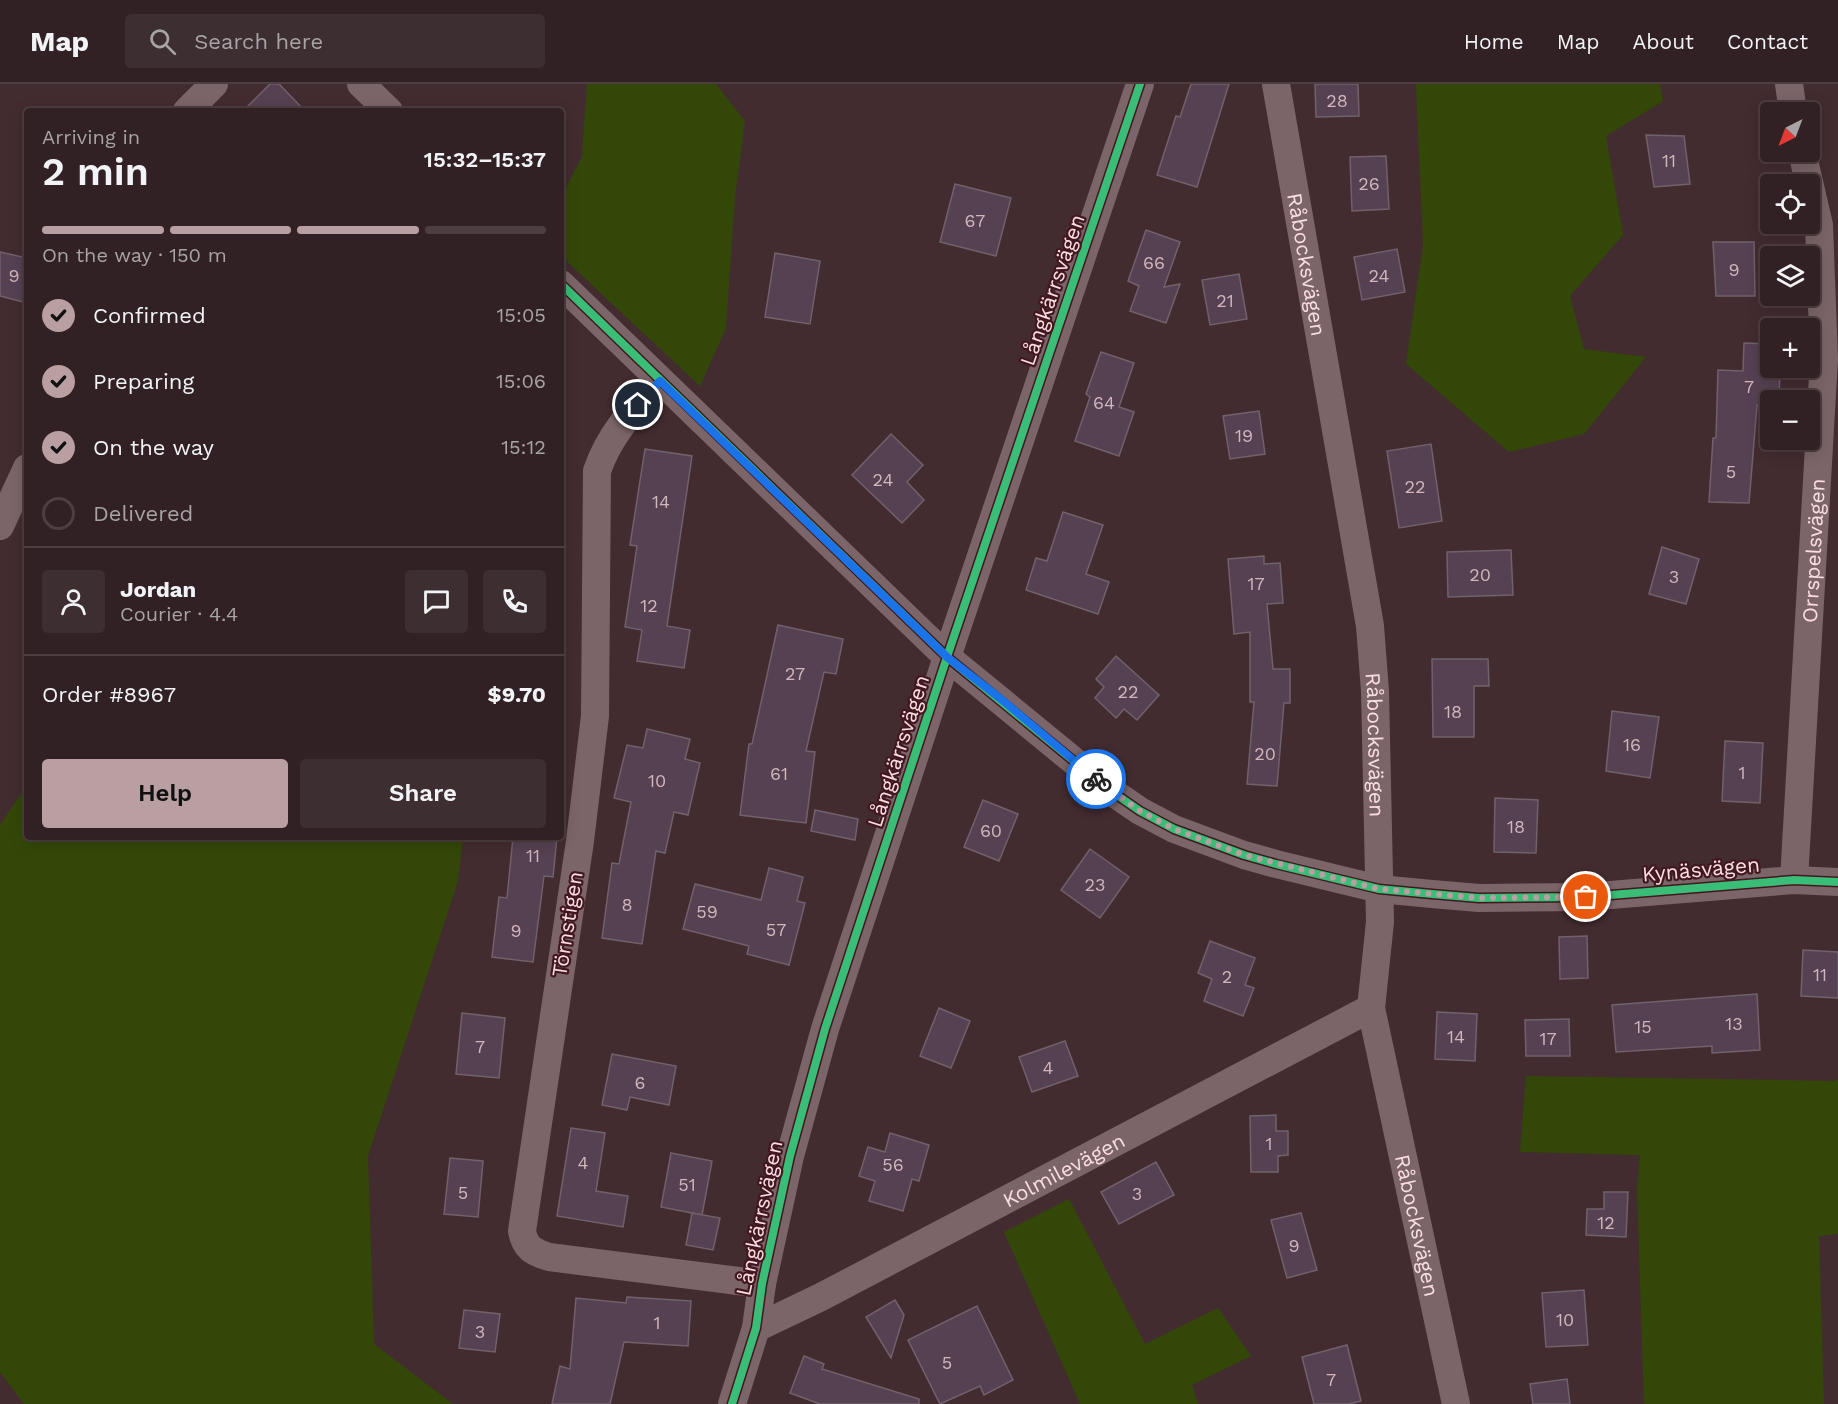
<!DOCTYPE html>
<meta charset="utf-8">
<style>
:root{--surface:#322124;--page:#3d2e31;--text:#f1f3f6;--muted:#a8a3a6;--line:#4d3e41;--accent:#ba9fa2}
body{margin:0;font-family:"Work Sans",sans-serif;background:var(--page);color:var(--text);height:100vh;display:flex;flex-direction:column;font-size:22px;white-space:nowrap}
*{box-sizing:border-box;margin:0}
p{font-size:20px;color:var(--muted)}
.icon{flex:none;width:33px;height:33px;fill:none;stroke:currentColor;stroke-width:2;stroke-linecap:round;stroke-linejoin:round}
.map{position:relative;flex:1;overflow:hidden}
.drawer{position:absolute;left:24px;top:24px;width:540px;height:732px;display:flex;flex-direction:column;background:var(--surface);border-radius:6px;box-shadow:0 3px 15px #0003,0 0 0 2px var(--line)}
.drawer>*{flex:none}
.needle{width:39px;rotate:222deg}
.controls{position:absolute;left:1760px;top:18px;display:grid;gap:12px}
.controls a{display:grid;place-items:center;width:60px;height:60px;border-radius:6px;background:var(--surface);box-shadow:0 3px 15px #0003,0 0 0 2px var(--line);font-size:30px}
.pin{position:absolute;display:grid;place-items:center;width:51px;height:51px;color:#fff;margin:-26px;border:3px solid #fff;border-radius:50%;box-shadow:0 2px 6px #0007}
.courier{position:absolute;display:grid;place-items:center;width:60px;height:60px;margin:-30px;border:4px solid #1a73e8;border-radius:50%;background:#fff;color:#222;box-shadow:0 2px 8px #0007}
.head em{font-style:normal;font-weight:600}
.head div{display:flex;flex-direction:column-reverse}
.head{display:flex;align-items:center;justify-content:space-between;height:102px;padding:0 18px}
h1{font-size:39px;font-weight:600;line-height:45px}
.bar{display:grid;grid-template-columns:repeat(4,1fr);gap:9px 6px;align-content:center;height:72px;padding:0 18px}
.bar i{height:8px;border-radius:4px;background:var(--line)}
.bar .on{background:var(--accent)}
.bar p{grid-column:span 4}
.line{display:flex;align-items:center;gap:15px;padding:0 18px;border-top:2px solid var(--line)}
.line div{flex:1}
.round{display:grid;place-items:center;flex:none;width:63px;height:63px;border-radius:6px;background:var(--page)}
ol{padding:0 18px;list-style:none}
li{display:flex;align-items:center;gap:18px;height:66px}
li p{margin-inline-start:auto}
li .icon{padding:6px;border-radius:50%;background:var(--accent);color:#111;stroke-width:4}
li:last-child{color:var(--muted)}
li i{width:33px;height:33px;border:3px solid var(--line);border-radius:50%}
.button{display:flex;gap:12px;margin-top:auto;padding:12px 18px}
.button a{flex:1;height:69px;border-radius:6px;background:var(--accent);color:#111;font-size:24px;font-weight:600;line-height:69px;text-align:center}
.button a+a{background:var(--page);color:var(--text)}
header{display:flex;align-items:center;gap:36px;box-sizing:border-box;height:84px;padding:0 30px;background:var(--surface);border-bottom:2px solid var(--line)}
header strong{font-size:28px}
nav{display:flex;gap:33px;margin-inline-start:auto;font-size:21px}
.search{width:420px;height:54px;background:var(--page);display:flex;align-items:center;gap:15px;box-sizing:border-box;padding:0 21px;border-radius:6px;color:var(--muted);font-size:22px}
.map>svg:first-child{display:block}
</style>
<header>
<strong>Map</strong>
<div class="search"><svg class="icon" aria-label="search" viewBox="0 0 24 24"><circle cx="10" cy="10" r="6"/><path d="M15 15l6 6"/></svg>Search here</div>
<nav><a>Home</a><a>Map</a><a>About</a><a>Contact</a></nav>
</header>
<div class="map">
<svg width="1838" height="1320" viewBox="0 0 1838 1320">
<rect width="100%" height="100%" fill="#432c30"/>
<g fill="#334808">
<path d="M587,0H716L745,37L735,113L726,244L700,302L561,172V113L582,73Z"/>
<path d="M1416,0H1660L1663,17L1606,52L1623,151L1570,212L1584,265L1646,273L1584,350L1509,368L1406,280L1423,162Z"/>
<path d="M27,701V753H463L458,797L368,1072L374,1260L453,1320H24L0,1288V741Z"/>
<path d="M1526,992L1835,997L1838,995V1150L1819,1152L1824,1320H1644L1637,1104L1640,1071L1520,1068Z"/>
<path d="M1069,1115L1145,1260L1218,1224L1251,1272L1192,1301L1198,1320H1080L1004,1148Z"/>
</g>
<g fill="#554152" stroke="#70616b" stroke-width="1.5">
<path d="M270,0H279L305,27H243Z"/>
<path d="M1191,0H1229L1197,103L1157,91L1176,32L1180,33Z"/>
<path d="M1315,0H1358L1359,32L1316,33Z"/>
<path d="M1646,51L1684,52L1690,100L1654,103Z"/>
<path d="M1386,72L1389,125L1352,127L1350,73Z"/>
<path d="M955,100L1011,114L996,172L940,158Z"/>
<path d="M1146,146L1180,158L1164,203L1180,200L1166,239L1130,227L1139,202L1128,197Z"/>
<path d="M1713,158H1754L1755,212H1716Z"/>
<path d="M1397,165L1405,208L1362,216L1354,173Z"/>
<path d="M0,168L27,174V219L0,212Z"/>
<path d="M775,169L820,177L810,240L765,233Z"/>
<path d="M1239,190L1247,235L1210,241L1202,196Z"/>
<path d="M1744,259L1770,260V284H1780L1779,316H1770V322L1757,321L1749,419L1709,418L1713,354H1716L1718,286L1743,287Z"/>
<path d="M1101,268L1134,279L1119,323L1134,328L1119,372L1075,357L1090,313L1086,310Z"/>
<path d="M1259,327L1265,370L1230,375L1223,332Z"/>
<path d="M891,350L923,381L907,398L924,416L902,439L852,391Z"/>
<path d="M1431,360L1442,437L1399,444L1387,367Z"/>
<path d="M645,365L692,372L667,542L690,546L684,584L637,577L642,546L625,543L637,462L630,461Z"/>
<path d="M1063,428L1103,441L1086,490L1109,498L1098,530L1026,506L1036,474L1047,477Z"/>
<path d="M1662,463L1699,475L1686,520L1649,510Z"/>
<path d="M1511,466L1513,511L1448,513L1447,468Z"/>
<path d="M1264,472V480L1280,479L1283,519L1267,520L1273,585H1290V619H1284L1277,702L1247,700L1254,618H1250V548L1234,550L1228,475Z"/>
<path d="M778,541L843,555L836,590L824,588L806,667L815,668L806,739L740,731L749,660H752Z"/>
<path d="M1116,572L1159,611L1137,636L1124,625L1116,634L1095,614L1104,603L1096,595Z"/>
<path d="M1432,575H1488L1489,602H1474V653H1433Z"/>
<path d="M1612,627L1659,633L1650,694L1606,687Z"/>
<path d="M647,645L690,655L685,675L700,679L688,731L674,728L665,769L656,767L642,860L602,854L612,779L619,780L631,718L614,714L627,661L643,664Z"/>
<path d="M1725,657L1763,659L1760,719L1722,717Z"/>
<path d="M1495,714L1538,716L1536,769L1494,768Z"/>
<path d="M983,716L1018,730L999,777L964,763Z"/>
<path d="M815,726L858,735L855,756L811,747Z"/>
<path d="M513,753H557L553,793L544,792L533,878L492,873L499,813L507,814Z"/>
<path d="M1090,765L1129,793L1100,834L1061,806Z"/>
<path d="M769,784L803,793L797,817L805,819L789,881L747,870L749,862L683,845L695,800L761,816Z"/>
<path d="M1587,852L1588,894L1560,895L1559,853Z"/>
<path d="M1210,857L1255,874L1245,901L1254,904L1243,932L1204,917L1212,895L1198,889Z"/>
<path d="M1803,866L1838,868V914L1801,912Z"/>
<path d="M1757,910L1760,966L1712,969V962L1616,968L1612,921Z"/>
<path d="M939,924L970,937L951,984L920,972Z"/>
<path d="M1437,928L1477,930L1475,977L1435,975Z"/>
<path d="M462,929L505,934L499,994L456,990Z"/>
<path d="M1569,935L1570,972H1526L1525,936Z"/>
<path d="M1065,957L1078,992L1032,1008L1019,973Z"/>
<path d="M612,970L676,982L669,1021L630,1013L627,1026L602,1021Z"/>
<path d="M1276,1031V1047H1288V1071L1278,1072V1088H1251L1250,1032Z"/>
<path d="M571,1044L605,1049L596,1107L628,1112L623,1143L557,1132Z"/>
<path d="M890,1049L929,1061L919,1097L912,1095L903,1127L869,1117L875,1097L859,1092L868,1063L885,1068Z"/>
<path d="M671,1069L712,1077L702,1131L661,1123Z"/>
<path d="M450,1074L483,1077L478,1133L444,1130Z"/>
<path d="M1156,1078L1174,1111L1119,1140L1101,1108Z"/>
<path d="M1604,1108H1628L1626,1153L1586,1151L1587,1125H1604Z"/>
<path d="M692,1129L720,1134L713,1166L686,1161Z"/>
<path d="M1301,1129L1317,1186L1287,1194L1271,1136Z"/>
<path d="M1584,1206L1588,1261L1546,1263L1542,1209Z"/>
<path d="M627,1213L691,1217L688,1262L624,1258L610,1320H552L560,1282L570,1285L576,1214L626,1219Z"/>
<path d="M895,1216L904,1231L891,1274L866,1233Z"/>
<path d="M977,1222L1013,1296L984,1311L980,1302L940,1320L908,1256Z"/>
<path d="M464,1226L500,1230L495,1268L459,1264Z"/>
<path d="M1347,1261L1361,1317L1349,1320H1314L1302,1273Z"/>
<path d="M804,1272L824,1280L822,1285L919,1315V1320H820L790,1309Z"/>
<path d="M1567,1295L1570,1320H1533L1530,1300Z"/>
</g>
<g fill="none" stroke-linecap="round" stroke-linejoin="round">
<g stroke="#7c6569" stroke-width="28">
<path d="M361,0L389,27"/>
<path id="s1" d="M1276,0L1370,542L1375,607L1380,838L1371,924L1456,1320"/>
<path d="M1789,0L1793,28"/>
<path d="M187,27L214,0"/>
<path d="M561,200L947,573L1108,705L1140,727L1174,745L1244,771L1276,780L1379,805L1432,810L1479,814L1586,813L1794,796L1838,798"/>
<path d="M660,297C634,325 610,349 597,387L595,632L580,757L522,1147C525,1164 533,1168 549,1173L762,1200"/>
<path d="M0,442L27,384"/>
<path id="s2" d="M1794,796L1824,275L1819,141L1802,68"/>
<path id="s3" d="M756,1244L821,1213L1371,924"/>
<path d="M732,1320L756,1244L762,1200L790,1072L825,945L947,573L1140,0"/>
</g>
<defs>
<g id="cycleway">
<path d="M561,200L947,573L1108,705L1140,727L1174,745L1244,771L1276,780L1379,805L1432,810L1479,814L1586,813L1794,796L1838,798"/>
<path d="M732,1320L756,1244L762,1200L790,1072L825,945L947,573L1140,0"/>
</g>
</defs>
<use href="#cycleway" stroke="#421820" stroke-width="11"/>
<use href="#cycleway" stroke="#3abd76" stroke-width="8"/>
</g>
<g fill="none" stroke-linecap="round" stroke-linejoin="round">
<path stroke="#ba9fa2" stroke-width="6" stroke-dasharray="0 10.8" d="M1096,695L1140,727L1174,745L1244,771L1379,805L1479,814L1586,813"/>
<path stroke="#1a73e8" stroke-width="8" d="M638,321L660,297L947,573L1001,615L1096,695"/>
</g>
<g text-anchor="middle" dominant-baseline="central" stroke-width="4.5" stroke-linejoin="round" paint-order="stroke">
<g font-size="18" fill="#d1b6bc">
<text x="1337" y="16">28</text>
<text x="1669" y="76">11</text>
<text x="1369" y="99">26</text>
<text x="975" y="136">67</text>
<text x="1154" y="178">66</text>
<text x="1734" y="185">9</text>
<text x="14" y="191">9</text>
<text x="1379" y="191">24</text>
<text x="1225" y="216">21</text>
<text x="1749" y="302">7</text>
<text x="1104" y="318">64</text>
<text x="1244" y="351">19</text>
<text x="1731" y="387">5</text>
<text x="883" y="395">24</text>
<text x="1415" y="402">22</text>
<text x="661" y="417">14</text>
<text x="1480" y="490">20</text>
<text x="1674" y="492">3</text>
<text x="1256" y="499">17</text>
<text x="649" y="521">12</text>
<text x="795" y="589">27</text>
<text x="1128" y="607">22</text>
<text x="1453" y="627">18</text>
<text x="1632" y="660">16</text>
<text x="1265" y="669">20</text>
<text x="1742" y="688">1</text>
<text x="779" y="689">61</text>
<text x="657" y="696">10</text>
<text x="1516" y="742">18</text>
<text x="991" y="746">60</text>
<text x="533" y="771">11</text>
<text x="1095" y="800">23</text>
<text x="627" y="820">8</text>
<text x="707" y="827">59</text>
<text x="776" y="845">57</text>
<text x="516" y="846">9</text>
<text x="1820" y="890">11</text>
<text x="1227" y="892">2</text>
<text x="1734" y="939">13</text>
<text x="1643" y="942">15</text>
<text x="1456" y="952">14</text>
<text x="1548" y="954">17</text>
<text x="480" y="962">7</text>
<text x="1048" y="983">4</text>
<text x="640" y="998">6</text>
<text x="1269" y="1059">1</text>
<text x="583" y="1078">4</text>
<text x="893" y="1080">56</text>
<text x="687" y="1100">51</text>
<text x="463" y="1108">5</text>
<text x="1137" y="1109">3</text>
<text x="1606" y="1138">12</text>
<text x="1294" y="1161">9</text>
<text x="1565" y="1235">10</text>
<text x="657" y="1238">1</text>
<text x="480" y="1247">3</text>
<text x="947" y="1278">5</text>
<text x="1331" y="1295">7</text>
</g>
<g font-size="21" fill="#fadde0" stroke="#421820">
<text stroke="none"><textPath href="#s1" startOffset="183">Råbocksvägen</textPath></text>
<text transform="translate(1052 206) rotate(-71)">Långkärrsvägen</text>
<text stroke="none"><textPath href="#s2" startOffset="330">Orrspelsvägen</textPath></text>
<text stroke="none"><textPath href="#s1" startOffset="669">Råbocksvägen</textPath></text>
<text transform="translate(898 667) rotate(-72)">Långkärrsvägen</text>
<text transform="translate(1701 785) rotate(-5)">Kynäsvägen</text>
<text transform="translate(567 840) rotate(-81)">Törnstigen</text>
<text stroke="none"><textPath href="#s3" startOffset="346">Kolmilevägen</textPath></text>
<text transform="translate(759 1134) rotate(-78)">Långkärrsvägen</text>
<text stroke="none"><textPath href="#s1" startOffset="1155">Råbocksvägen</textPath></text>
</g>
</g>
</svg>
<div class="controls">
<a><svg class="needle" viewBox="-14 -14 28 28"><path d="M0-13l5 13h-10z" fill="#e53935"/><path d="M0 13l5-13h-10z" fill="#a8a3a6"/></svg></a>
<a><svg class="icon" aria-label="locate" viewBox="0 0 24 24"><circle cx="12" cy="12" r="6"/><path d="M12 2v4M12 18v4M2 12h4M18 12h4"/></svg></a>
<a><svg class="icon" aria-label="layers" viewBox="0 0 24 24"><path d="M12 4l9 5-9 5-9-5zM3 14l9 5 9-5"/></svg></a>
<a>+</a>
<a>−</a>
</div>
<div class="pin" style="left:1586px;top:813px;background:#ea580c"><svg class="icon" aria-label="bag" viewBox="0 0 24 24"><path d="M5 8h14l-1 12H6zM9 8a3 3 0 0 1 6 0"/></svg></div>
<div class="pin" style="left:638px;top:321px;background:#1f2937"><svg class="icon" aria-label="home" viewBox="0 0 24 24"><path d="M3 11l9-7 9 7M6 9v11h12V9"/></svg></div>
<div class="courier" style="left:1096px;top:695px"><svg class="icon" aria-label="bike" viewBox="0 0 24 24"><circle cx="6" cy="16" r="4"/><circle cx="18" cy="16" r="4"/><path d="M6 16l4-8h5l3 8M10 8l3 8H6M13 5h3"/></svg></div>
<section class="drawer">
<div class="head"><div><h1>2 min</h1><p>Arriving in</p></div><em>15:32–15:37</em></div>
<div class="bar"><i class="on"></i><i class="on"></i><i class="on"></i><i></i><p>On the way · 150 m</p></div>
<ol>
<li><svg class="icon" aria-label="check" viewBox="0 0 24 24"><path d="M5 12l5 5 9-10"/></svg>Confirmed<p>15:05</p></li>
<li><svg class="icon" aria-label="check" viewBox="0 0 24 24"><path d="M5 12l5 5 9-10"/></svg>Preparing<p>15:06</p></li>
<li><svg class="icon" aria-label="check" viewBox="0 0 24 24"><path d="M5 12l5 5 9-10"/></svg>On the way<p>15:12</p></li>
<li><i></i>Delivered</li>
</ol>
<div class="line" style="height:108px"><a class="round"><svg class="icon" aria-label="person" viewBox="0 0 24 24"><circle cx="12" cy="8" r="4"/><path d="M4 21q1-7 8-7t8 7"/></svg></a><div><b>Jordan</b><p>Courier · 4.4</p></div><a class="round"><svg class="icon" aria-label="chat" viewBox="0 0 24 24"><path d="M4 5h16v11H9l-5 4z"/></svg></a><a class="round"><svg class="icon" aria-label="phone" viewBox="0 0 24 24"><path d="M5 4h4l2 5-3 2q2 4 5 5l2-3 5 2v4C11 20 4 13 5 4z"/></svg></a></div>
<div class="line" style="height:78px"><div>Order #8967</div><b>$9.70</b></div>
<div class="button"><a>Help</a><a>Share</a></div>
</section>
</div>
